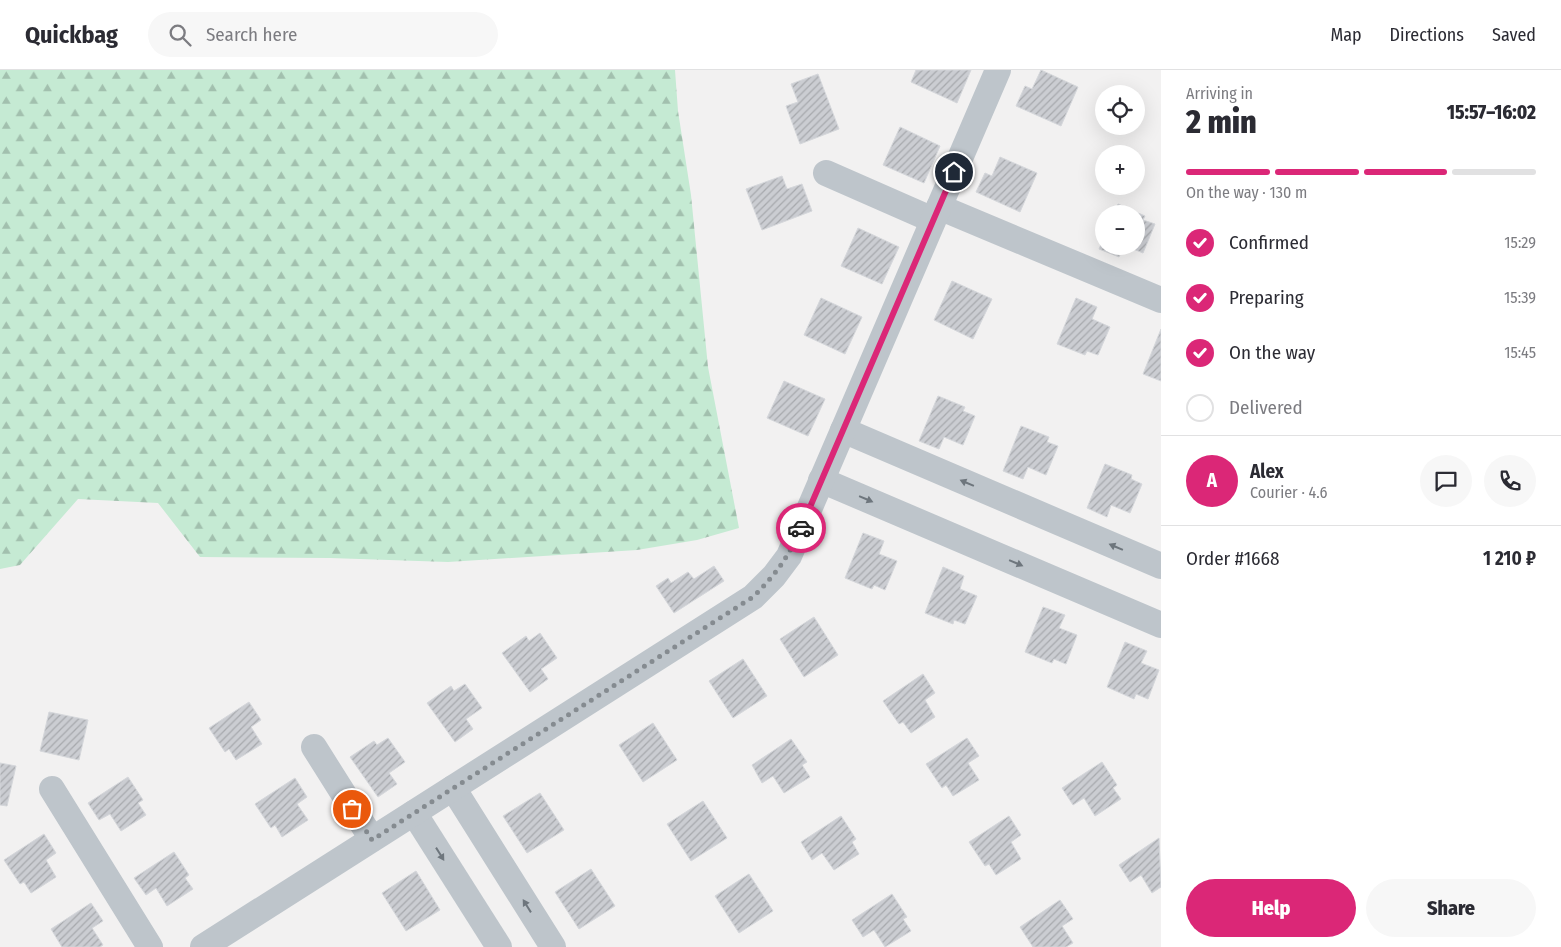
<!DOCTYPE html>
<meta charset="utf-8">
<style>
:root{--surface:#fff;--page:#f7f7f7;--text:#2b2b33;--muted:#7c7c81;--line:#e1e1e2;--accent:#db2777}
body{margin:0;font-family:"Fira Sans Condensed",sans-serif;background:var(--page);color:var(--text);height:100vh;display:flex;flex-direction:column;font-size:19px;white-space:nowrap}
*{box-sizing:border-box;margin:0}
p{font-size:16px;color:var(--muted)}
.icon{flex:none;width:28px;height:28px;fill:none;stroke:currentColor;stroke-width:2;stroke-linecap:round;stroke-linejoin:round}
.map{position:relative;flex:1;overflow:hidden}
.sheet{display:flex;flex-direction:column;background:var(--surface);width:400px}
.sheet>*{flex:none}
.controls{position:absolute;left:1095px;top:15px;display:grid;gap:10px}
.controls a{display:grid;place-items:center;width:50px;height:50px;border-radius:50%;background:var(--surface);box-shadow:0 5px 20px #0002;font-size:25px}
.pin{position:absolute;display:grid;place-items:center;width:42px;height:42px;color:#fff;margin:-21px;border:2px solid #fff;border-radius:50%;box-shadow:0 1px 5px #0007}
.courier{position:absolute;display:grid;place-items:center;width:50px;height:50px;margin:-25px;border:4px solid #db2777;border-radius:50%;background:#fff;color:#222;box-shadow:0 1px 6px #0007}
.overview em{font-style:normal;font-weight:800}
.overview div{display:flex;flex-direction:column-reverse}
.overview{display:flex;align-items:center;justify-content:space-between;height:85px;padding:0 25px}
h1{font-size:32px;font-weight:800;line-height:38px}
.bar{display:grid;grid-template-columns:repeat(4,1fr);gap:8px 5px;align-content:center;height:60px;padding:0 25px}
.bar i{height:6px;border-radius:4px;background:var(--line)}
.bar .active{background:var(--accent)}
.bar p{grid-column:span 4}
.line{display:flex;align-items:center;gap:12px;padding:0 25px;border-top:1px solid var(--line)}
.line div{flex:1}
.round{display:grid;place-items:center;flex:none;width:52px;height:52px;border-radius:26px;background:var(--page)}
ol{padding:0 25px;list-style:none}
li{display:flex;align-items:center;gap:15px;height:55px}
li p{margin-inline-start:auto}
li .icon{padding:5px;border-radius:50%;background:var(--accent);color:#fff;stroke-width:4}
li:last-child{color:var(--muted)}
li i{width:28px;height:28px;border:2px solid var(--line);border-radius:50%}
.cta{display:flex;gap:10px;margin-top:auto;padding:10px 25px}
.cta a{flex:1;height:58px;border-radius:30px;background:var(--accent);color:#fff;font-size:20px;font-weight:800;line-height:58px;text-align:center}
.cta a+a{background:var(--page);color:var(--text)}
header{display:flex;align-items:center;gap:30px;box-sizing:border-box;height:70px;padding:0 25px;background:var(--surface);border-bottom:1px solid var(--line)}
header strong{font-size:24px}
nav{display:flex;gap:28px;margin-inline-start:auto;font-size:18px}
.search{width:350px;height:45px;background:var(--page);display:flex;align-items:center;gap:12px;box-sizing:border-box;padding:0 18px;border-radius:28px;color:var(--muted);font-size:19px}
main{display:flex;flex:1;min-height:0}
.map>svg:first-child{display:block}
</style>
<header>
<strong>Quickbag</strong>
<div class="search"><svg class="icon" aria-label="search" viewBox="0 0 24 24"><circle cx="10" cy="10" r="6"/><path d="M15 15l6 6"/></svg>Search here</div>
<nav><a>Map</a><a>Directions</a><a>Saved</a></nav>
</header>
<main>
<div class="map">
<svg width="1161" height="877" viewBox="0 0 1161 877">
<defs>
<pattern id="forest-firs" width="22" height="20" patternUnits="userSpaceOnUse" patternTransform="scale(1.25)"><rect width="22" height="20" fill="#c5ead3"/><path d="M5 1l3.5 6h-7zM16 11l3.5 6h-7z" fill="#a2c0ae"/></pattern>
<pattern id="building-hatch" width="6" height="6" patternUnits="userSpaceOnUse" patternTransform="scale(1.25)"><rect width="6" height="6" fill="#cbcdd2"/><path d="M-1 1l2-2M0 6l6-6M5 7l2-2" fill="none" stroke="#a7a9ad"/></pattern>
</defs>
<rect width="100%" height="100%" fill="#f2f1f1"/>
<path fill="url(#forest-firs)" d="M0,0H675L678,41L691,125L708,297L739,458L697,470L637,480L448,492L330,488L200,487L158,433L78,429L20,495L0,499Z"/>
<g fill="url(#building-hatch)" stroke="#d5d7db">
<path d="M916,0H971L957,33L911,12Z"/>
<path d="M1041,0L1078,17L1061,56L1016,36L1025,16L1032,19Z"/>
<path d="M818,4L839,59L800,74L786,36L798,32L791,14Z"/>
<path d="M900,57L940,76L924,113L883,95Z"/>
<path d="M1000,87L1037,103L1020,142L976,122L985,103L992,106Z"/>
<path d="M782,106L787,119L802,114L812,141L762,160L746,119Z"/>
<path d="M1118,134L1145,146L1143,150L1155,154L1143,183L1126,176H1136V144H1114Z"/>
<path d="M858,158L899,177L882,214L841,196Z"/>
<path d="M1104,168V176H1124L1119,187L1099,179Z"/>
<path d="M952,211L992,229L973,269L934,250Z"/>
<path d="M821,228L862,247L845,284L804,265Z"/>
<path d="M1076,228L1097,237L1092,249L1110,257L1098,285L1087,281L1085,285L1057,274Z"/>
<path d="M1161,259V311L1143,304Z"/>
<path d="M784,311L825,329L808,366L767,348Z"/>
<path d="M938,326L965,337L963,341L975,346L963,375L944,367L939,379L919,371Z"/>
<path d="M1021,356L1049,367L1047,372L1058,376L1046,405L1028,397L1023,409L1003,401Z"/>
<path d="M1105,394L1132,405L1131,409L1142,414L1130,443L1111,435L1107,447L1087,438Z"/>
<path d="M863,463L884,471L879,484L897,491L885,520L874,515L872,519L845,508Z"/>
<path d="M714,496L724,511L674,543L656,516L668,508L671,513L688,502L694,509Z"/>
<path d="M943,497L964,506L960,519L977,526L965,554L954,550L953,554L925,543Z"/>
<path d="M1043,537L1065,545L1059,558L1077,565L1066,594L1054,589L1052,593L1025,582Z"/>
<path d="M814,547L838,585L804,607L780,569Z"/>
<path d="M540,563L557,588L541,599L548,609L530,622L502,583L526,566L529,571Z"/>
<path d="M1125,572L1147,581L1141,593L1159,600L1148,629L1136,624L1134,629L1107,617Z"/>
<path d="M743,589L767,626L733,648L709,611Z"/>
<path d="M923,604L935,623L925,630L935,647L911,663L903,652L899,654L883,631Z"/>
<path d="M465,614L482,638L466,649L473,659L455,672L427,633L451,616L454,621Z"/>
<path d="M249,632L261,650L251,657L262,674L236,690L229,679L225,682L209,658Z"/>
<path d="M49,642L88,650L79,690L40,681Z"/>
<path d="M653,653L677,690L643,712L619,675Z"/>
<path d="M388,668L405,692L389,703L397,714L378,727L350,687L374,671L377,675Z"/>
<path d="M967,668L979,686L968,693L979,710L953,726L946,715L942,718L926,694Z"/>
<path d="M791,669L807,692L802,695L810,707L784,723L773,706L762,713L752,695Z"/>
<path d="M1102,692L1117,715L1113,718L1121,729L1095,746L1084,728L1073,735L1062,718Z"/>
<path d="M0,693L16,696L7,736L0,735Z"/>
<path d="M128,707L143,730L138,733L146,745L121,761L110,744L99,750L88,733Z"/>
<path d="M295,708L307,727L297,734L308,750L282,767L275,755L271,758L255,734Z"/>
<path d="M540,723L564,760L527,783L503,746Z"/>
<path d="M703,731L727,768L691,791L667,754Z"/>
<path d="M841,746L856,769L852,772L859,784L834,800L822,783L812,790L801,772Z"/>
<path d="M1009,746L1021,765L1011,772L1021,789L996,805L989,794L985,796L969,772Z"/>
<path d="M44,764L56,783L46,790L56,807L31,823L24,812L20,814L4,790Z"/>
<path d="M1159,768L1161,817L1152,823L1141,805L1130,812L1119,795Z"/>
<path d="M174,782L189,805L185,808L193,819L167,836L156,818L146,825L134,808Z"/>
<path d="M591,799L615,836L579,859L555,822Z"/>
<path d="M416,801L440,840L406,861L382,823Z"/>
<path d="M749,804L773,841L739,863L715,826Z"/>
<path d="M892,824L907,847L903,849L911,861L885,877L874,860L863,867L852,850Z"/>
<path d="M1060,830L1073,849L1062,856L1073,873L1066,877H1033L1020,857Z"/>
<path d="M91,833L103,851L92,858L103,875L100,877H62L51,859Z"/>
</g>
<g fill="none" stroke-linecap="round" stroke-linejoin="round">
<g stroke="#bec5cb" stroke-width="26">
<path d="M826,103L933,150"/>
<path d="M939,137L1161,230"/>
<path d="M843,360L1161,496"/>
<path d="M821,410L1161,555"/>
<path d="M314,677L372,769"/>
<path d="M453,718L553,877"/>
<path d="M52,719L150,877"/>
<path d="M414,743L499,877"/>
<path d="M203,877L753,527L774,506L789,486L998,0"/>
</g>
</g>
<defs><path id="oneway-solid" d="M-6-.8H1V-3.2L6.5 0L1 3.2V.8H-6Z" transform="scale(1.25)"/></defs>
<g fill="#6e767d">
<use href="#oneway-solid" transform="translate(967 413) rotate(-157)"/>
<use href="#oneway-solid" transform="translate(866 429) rotate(23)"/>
<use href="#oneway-solid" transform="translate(1116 477) rotate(-157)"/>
<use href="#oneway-solid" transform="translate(1016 493) rotate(23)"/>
<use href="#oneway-solid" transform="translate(440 784) rotate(58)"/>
<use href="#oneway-solid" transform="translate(527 836) rotate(-122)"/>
</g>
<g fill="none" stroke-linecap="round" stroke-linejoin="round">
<path stroke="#858b90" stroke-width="5" stroke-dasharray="0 9" d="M352,739L372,770L753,527C776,504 788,488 801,458"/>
<path stroke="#db2777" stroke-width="6" d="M801,458L954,102"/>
</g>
</svg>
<div class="controls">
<a><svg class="icon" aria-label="locate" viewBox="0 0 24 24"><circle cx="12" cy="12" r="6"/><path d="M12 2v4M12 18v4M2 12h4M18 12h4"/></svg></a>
<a>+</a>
<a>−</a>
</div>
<div class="pin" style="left:352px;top:739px;background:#ea580c"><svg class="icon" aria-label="bag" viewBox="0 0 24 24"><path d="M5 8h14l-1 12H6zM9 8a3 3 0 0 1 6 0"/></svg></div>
<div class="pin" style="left:954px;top:102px;background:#1f2937"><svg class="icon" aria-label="home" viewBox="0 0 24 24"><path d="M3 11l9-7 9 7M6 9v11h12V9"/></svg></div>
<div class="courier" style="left:801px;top:458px"><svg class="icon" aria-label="car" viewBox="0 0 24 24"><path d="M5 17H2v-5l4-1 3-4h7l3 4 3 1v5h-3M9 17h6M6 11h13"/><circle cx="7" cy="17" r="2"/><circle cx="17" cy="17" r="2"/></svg></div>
</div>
<section class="sheet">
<div class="overview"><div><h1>2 min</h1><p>Arriving in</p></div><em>15:57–16:02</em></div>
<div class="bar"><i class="active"></i><i class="active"></i><i class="active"></i><i></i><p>On the way · 130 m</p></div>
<ol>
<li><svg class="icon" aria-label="check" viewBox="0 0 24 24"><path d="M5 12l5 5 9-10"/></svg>Confirmed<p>15:29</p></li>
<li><svg class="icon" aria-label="check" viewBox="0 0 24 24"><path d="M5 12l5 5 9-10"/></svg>Preparing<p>15:39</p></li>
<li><svg class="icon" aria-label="check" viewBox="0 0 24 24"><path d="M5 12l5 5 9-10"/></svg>On the way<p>15:45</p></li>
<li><i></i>Delivered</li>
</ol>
<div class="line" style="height:90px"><b class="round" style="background:var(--accent);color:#fff">A</b><div><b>Alex</b><p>Courier · 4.6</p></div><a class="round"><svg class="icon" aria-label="chat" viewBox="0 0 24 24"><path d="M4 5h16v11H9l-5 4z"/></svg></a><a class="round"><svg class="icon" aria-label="phone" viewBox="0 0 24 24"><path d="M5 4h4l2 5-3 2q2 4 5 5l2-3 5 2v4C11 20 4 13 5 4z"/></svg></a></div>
<div class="line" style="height:65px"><div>Order #1668</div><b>1 210 ₽</b></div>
<div class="cta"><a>Help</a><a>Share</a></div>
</section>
</main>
